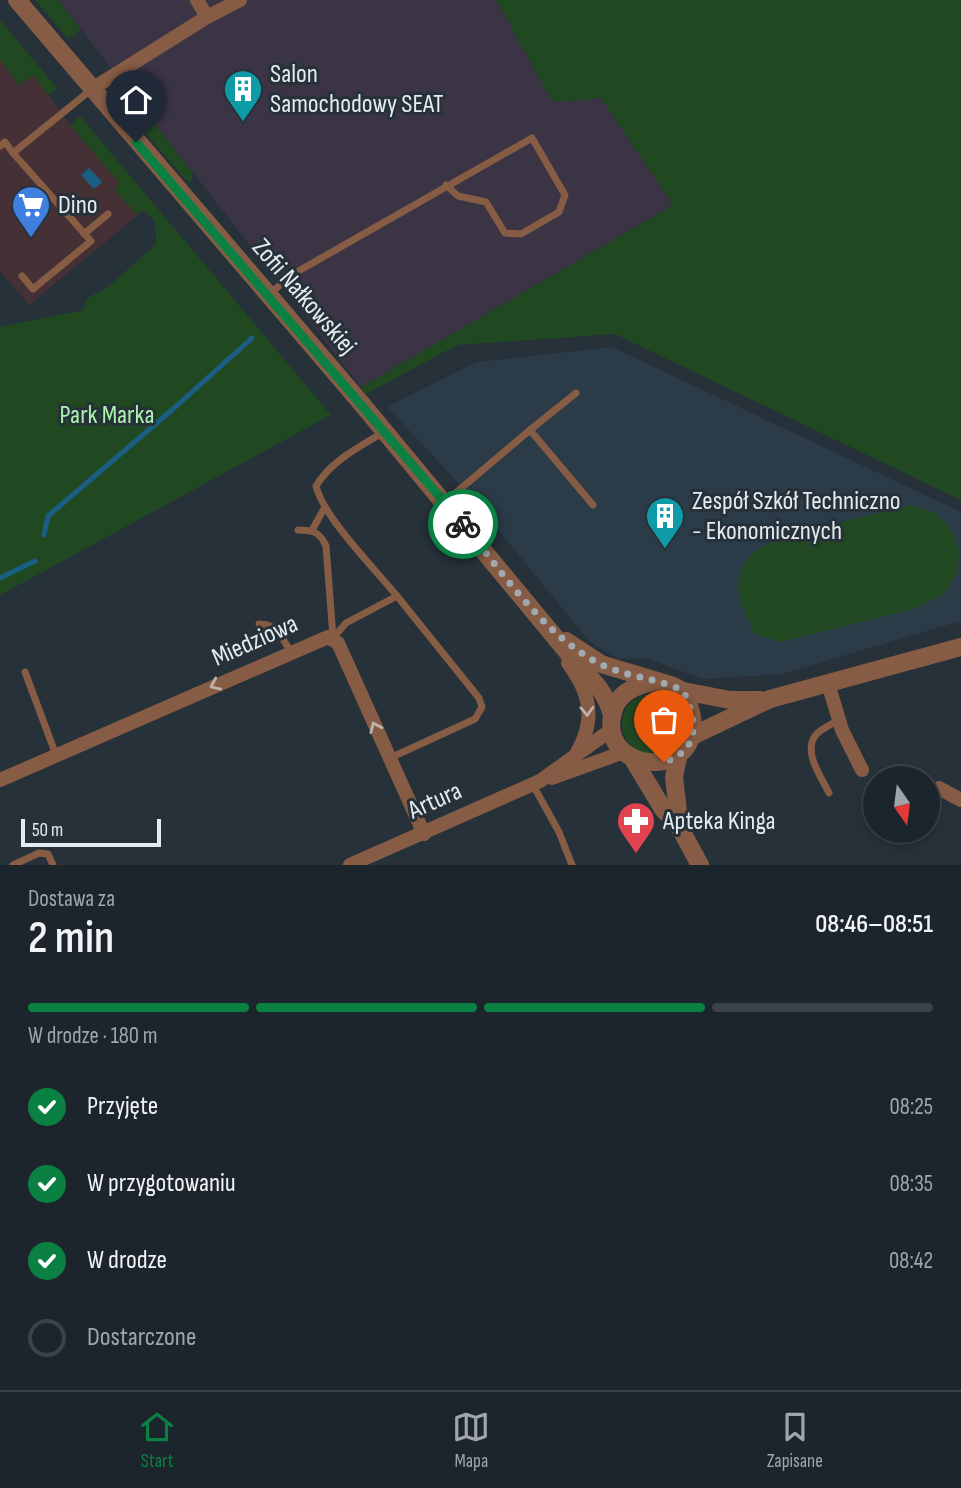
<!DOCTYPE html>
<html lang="pl">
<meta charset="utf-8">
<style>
:root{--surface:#1d252c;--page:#252d34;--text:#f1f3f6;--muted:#a0a5a9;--line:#3b4248;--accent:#0b8043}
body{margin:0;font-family:"Sofia Sans Condensed",sans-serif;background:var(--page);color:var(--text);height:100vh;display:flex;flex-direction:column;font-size:26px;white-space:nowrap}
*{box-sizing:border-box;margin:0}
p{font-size:23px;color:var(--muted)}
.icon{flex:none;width:38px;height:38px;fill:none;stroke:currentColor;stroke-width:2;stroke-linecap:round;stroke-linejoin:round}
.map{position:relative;height:865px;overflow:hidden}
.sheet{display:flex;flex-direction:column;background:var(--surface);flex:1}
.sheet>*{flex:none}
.needle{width:46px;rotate:166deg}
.tools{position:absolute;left:863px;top:766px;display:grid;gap:14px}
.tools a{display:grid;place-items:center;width:77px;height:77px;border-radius:50%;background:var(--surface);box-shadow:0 4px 10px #0003,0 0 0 2px var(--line);font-size:35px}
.scale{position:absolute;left:21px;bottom:18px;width:140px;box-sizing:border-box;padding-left:7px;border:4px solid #e4ebf1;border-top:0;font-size:19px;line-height:24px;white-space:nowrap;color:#e4ebf1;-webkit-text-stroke:5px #27313a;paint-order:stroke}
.pin{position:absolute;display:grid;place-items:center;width:60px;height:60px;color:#fff;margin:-72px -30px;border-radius:50% 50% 50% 0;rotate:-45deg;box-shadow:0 0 7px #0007}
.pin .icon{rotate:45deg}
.courier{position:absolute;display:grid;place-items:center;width:70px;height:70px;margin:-35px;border:5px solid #0b8043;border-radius:50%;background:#fff;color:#222;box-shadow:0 2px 9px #0007}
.overview em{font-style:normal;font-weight:600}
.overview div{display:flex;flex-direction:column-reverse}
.overview{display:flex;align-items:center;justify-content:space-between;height:119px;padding:0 28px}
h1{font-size:46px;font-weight:600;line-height:52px}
.bar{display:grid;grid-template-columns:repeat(4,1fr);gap:10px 7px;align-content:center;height:84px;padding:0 28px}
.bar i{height:9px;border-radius:5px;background:var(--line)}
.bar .selected{background:var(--accent)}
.bar p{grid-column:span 4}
ol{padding:0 28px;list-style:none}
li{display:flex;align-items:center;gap:21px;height:77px}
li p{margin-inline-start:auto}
li .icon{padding:7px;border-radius:50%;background:var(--accent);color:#fff;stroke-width:4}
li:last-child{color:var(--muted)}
li i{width:38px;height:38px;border:4px solid var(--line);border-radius:50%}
.dock{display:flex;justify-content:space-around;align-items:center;height:98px;border-top:2px solid var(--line);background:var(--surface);font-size:19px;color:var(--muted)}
.dock a{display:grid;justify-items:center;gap:4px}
.dock .selected{color:var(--accent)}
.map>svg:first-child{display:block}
</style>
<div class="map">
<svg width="961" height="865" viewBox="0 0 961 865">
<rect width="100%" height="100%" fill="#27313a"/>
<path fill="#453135" d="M0,60L19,85L34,75L70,125L144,210L29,305L0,271Z"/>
<path fill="#3b3444" d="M58,0H496L553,102L601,98L673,205L361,387Z"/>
<path fill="#2b3b48" d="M612,347L961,512V621L782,674L703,679L646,658L618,659L590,642L467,492L387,407L477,362Z"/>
<g fill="#204922">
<path d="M35,0H58L81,30L68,39Z"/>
<path d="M496,0H961V500L615,334L457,345L366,394L361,387L673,205L601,98L553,102Z"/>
<path d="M0,20L57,88L48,95L34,75L19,85L0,60Z"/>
<path d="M122,82L193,173L191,183L185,179L123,107L119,96Z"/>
<path d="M80,116L331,415L0,595V327L84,310L87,298L108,287L156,244L155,221L144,210L136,214L114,189L120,184L70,125Z"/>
<path d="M910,505L936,513L951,530L959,551L957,573L944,594L914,609L780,642L754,633L742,606L737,586L744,564L754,552L776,539Z"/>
<circle cx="652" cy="724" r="30"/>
</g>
<path fill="#1b5e84" d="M89,168L102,182L94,189L81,175Z"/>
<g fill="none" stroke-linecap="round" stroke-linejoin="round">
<g stroke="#1b5e84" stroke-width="5">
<path d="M44,535L48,516L172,410L252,338"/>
<path d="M0,578L35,561"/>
</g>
<g stroke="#875c44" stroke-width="7">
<path d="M0,146L5,142L13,153"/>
<path d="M84,234L108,214"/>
<path d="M22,276L33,289L91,241L13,153L92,89"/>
<path d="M268,295L295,273L532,138L565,195L559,212L521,234L505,233L486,202L458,196L446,185"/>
<path d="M530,430L576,393"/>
<path d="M445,502L530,430L593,505"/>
<path d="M298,530C313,530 320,532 326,546L333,637"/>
<path d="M312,530L325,507"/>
<path d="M259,624C278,624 281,637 291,652"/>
<path d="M333,638L346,623L397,596C374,568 324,518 316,486C331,461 359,447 384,432"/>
<path d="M25,672L56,755"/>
<path d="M390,758L475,719L482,707L479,698L397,596"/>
<path d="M533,785L559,832L572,865"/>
<path d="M829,793C822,778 803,753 815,736C820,729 831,725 838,720"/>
<path d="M13,865L39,853L48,854L53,865"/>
</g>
<g stroke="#875c44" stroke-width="14">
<path d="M197,0L207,17"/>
<path d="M92,89L207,17L240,0"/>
<path d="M568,663C591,694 596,720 576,754"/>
<path d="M828,683L842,730L862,770"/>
<path d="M552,778L624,752"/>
<path d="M0,780L328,637L338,643L424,834"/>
<path d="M939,788L961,800"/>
<path d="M350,865L540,781L611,730"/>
</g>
<g stroke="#875c44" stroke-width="18">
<path d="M17,0L361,403L578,665C594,681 606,693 612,715"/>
<path d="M566,641L601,664L671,685L683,691L730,700H760"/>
<path d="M654,682C636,685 618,692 613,712C594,781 729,783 683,691"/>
<path d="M692,736L770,699L961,647"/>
<path d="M678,757L674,777L680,828"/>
<path d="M633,759L663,809L680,828L700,865"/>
</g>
</g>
<defs><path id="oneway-chevron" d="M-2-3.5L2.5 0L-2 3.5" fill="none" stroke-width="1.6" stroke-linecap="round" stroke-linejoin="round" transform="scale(1.75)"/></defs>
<g stroke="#bfb2ac">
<use href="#oneway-chevron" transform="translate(215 685) rotate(156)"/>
<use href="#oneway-chevron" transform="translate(587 711) rotate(88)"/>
<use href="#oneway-chevron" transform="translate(375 727) rotate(-114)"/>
</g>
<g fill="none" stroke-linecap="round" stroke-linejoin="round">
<path stroke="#a2aab1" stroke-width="7" stroke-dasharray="0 12.6" d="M463,524C502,572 545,637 602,665C628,677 657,678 683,691C698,721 700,750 664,762"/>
<path stroke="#0b8043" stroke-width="9" d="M136,142L463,524"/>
</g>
<defs>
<symbol id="building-pin" viewBox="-11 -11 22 30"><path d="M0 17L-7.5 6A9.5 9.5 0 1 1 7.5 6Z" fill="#0f9aa8" stroke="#27313a"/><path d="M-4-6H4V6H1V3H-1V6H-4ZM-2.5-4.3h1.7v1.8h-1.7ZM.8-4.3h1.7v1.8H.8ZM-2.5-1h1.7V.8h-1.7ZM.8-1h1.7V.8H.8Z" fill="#fff"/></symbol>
<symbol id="supermarket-pin" viewBox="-11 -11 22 30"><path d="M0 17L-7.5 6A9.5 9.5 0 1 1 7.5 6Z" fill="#3f7fe0" stroke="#27313a"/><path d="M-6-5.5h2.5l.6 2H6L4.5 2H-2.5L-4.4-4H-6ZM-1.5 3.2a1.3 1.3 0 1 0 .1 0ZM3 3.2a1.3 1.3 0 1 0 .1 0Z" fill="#fff"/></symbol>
<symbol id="pharmacy-pin" viewBox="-11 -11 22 30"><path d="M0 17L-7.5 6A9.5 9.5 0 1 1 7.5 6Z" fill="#e0444e" stroke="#27313a"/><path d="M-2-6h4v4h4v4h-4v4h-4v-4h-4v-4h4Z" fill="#fff"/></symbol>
</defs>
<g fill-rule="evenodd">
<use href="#building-pin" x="221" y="67" width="44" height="60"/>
<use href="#supermarket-pin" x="9" y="183" width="44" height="60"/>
<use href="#building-pin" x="643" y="494" width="44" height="60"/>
<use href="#pharmacy-pin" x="614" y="799" width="44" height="60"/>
</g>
<g text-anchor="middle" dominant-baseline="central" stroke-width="6" stroke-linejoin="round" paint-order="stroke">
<g font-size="26" fill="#e4ebf1" stroke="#27313a" text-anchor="start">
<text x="270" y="74">Salon<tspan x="270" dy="30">Samochodowy SEAT</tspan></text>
<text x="58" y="205">Dino</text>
<text x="692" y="501">Zespół Szkół Techniczno<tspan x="692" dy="30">- Ekonomicznych</tspan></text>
<text x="663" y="821">Apteka Kinga</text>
</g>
<g font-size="26" fill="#e4ebf1" stroke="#27313a">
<text transform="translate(304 297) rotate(49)">Zofii Nałkowskiej</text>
<text transform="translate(255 641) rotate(-24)">Miedziowa</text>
<text transform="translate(435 801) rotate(-24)">Artura</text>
</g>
<g font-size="26" fill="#abf3ac" stroke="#27313a">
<text x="107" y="415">Park Marka</text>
</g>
</g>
</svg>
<div class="tools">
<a><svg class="needle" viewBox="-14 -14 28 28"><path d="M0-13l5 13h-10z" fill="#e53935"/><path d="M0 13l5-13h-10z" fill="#a0a5a9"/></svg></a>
</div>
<div class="scale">50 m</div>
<div class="pin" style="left:664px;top:762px;background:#ea580c"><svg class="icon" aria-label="bag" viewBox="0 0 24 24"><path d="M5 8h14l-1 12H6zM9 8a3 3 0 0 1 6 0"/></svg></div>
<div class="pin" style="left:136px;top:142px;background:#1f2937"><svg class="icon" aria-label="home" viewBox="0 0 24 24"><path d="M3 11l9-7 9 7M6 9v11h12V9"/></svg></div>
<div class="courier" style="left:463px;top:524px"><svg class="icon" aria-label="bike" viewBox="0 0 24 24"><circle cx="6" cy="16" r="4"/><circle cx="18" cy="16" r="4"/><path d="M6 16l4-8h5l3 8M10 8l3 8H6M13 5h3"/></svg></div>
</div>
<section class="sheet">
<div class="overview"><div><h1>2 min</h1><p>Dostawa za</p></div><em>08:46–08:51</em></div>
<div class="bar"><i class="selected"></i><i class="selected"></i><i class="selected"></i><i></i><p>W drodze · 180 m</p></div>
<ol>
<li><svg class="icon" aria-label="check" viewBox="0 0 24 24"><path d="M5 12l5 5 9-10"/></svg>Przyjęte<p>08:25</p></li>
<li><svg class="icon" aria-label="check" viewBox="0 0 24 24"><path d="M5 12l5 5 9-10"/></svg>W przygotowaniu<p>08:35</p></li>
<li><svg class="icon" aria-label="check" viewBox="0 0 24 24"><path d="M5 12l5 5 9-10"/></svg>W drodze<p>08:42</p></li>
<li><i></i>Dostarczone</li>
</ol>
</section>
<nav class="dock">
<a class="selected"><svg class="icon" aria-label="home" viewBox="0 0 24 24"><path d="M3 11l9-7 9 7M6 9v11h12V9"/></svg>Start</a>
<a><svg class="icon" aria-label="map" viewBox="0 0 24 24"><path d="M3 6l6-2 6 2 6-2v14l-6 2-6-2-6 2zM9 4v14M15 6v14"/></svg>Mapa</a>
<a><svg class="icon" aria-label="saved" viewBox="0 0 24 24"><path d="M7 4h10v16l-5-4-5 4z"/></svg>Zapisane</a>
</nav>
